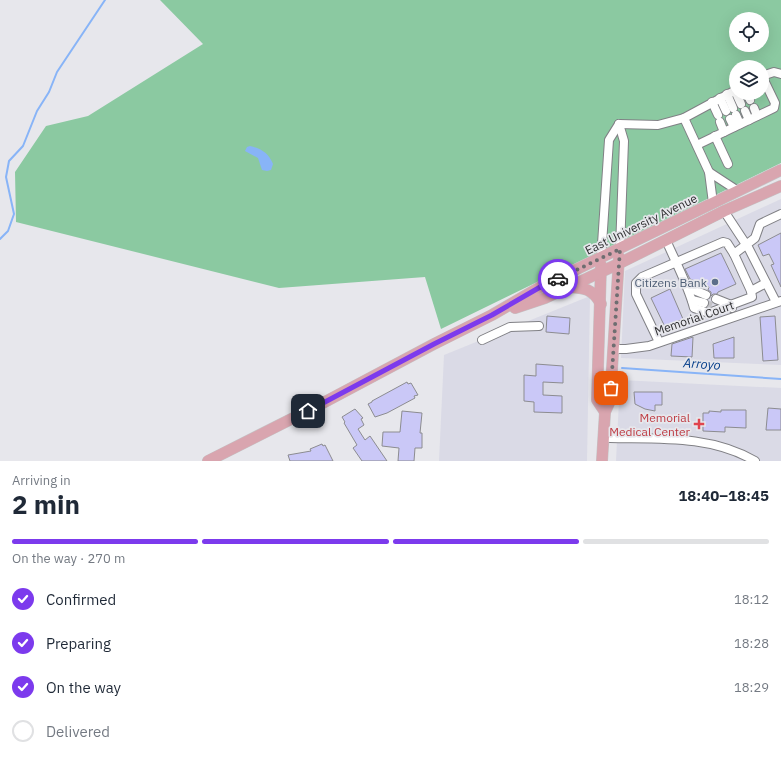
<!DOCTYPE html>
<meta charset="utf-8">
<style>
:root{--surface:#fff;--page:#f6f6f7;--text:#1f2937;--muted:#747a83;--line:#e0e1e3;--accent:#7c3aed}
body{margin:0;font-family:"IBM Plex Sans",sans-serif;background:var(--page);color:var(--text);height:100vh;display:flex;flex-direction:column;font-size:15px;white-space:nowrap}
*{box-sizing:border-box;margin:0}
p{font-size:13px;color:var(--muted)}
.icon{flex:none;width:22px;height:22px;fill:none;stroke:currentColor;stroke-width:2;stroke-linecap:round;stroke-linejoin:round}
.map{position:relative;height:461px;overflow:hidden}
.drawer{display:flex;flex-direction:column;background:var(--surface);flex:1}
.drawer>*{flex:none}
.buttons{position:absolute;left:729px;top:12px;display:grid;gap:8px}
.buttons a{display:grid;place-items:center;width:40px;height:40px;border-radius:50%;background:var(--surface);box-shadow:0 4px 16px #0002;font-size:20px}
.pin{position:absolute;display:grid;place-items:center;width:34px;height:34px;color:#fff;margin:-17px;border-radius:8px;box-shadow:0 2px 6px #0006}
.courier{position:absolute;display:grid;place-items:center;width:40px;height:40px;margin:-20px;border:3px solid #7c3aed;border-radius:50%;background:#fff;color:#222;box-shadow:0 1px 5px #0007}
.head em{font-style:normal;font-weight:700}
.head div{display:flex;flex-direction:column-reverse}
.head{display:flex;align-items:center;justify-content:space-between;height:68px;padding:0 12px}
h1{font-size:26px;font-weight:700;line-height:30px}
.bar{display:grid;grid-template-columns:repeat(4,1fr);gap:6px 4px;align-content:center;height:48px;padding:0 12px}
.bar i{height:5px;border-radius:3px;background:var(--line)}
.bar .current{background:var(--accent)}
.bar p{grid-column:span 4}
ol{padding:0 12px;list-style:none}
li{display:flex;align-items:center;gap:12px;height:44px}
li p{margin-inline-start:auto}
li .icon{padding:4px;border-radius:50%;background:var(--accent);color:#fff;stroke-width:4}
li:last-child{color:var(--muted)}
li i{width:22px;height:22px;border:2px solid var(--line);border-radius:50%}
.map>svg:first-child{display:block}
</style>
<div class="map">
<svg width="781" height="461" viewBox="0 0 781 461">
<rect width="100%" height="100%" fill="#e7e7ec"/>
<g fill="#dadae6">
<path d="M781,199V365L621,358L625,271Z"/>
<path d="M590,296L587,461H439L444,355Z"/>
<path d="M620,380L781,388V461H616Z"/>
</g>
<path fill="#8bc9a1" fill-rule="evenodd" d="M160,0H781V163L441,329L425,277L279,288L16,222L15,172L46,126L88,116L203,44ZM736,19H762V45H736ZM736,67H762V93H736Z"/>
<path fill="#88b4f7" d="M250,146C260,148 269,153 273,164L271,170L267,171L262,170L258,158L245,151L247,147Z"/>
<g fill="none" stroke-linecap="round" stroke-linejoin="round">
<g stroke="#88b4f7" stroke-width="2">
<path d="M0,239L8,231L14,214L6,177L9,161L23,146L37,111L49,92L57,72L105,0"/>
<path d="M622,368L781,379"/>
</g>
</g>
<g fill="#cac8f7" stroke="#8c8c90">
<path d="M781,233V287L771,265L774,264L769,254L763,256L758,245Z"/>
<path d="M721,253L736,284L718,292L717,294H713L711,296V292L708,290L709,287L690,279L685,269Z"/>
<path d="M670,289L683,319L665,327L651,298Z"/>
<path d="M547,316L570,318L569,334L546,332Z"/>
<path d="M775,316L778,360L763,361L760,317Z"/>
<path d="M693,337L692,357L671,356L672,344Z"/>
<path d="M734,337V358H714L713,344Z"/>
<path d="M536,364L563,366V383L543,382V395L562,396V413L534,412V402L524,401V375L536,376Z"/>
<path d="M407,382L408,384L411,383L418,395L414,396L415,398L387,413L375,417L368,404L372,402V401Z"/>
<path d="M634,392H662V405H655V411L645,409L635,404Z"/>
<path d="M768,408L781,409V430H766Z"/>
<path d="M355,409L363,418L361,419L364,425L358,429L365,440L370,436L387,461H362L353,448L357,445L344,423L345,422L342,417Z"/>
<path d="M721,410H746V428L725,427V432L703,431V413H709V411L721,412Z"/>
<path d="M402,411L422,413L420,433H422V448H415L414,461H398L399,448L382,446L383,432H400Z"/>
<path d="M322,444L323,446L325,445L333,461H290L288,455L311,451L310,449Z"/>
</g>
<g fill="none" stroke-linecap="round" stroke-linejoin="round">
<path stroke="#c2c2c6" stroke-width="8" stroke-dasharray="8 4" stroke-linecap="butt" d="M704,303L713,307"/>
<defs>
<g id="minor">
<path d="M762,76L774,72L781,74"/>
<path d="M736,93L741,104"/>
<path d="M747,93L750,100"/>
<path d="M727,94L733,108"/>
<path d="M720,98L726,111"/>
<path d="M712,102L718,115"/>
<path d="M754,108L757,116"/>
<path d="M745,111L749,120"/>
<path d="M736,115L740,124"/>
<path d="M684,118L736,90"/>
<path d="M730,119L734,127"/>
<path d="M720,122L724,132"/>
<path d="M619,124L658,125L684,118L709,172"/>
<path d="M619,124L624,141L620,249"/>
<path d="M715,136L728,164"/>
<path d="M697,145L774,108L775,103L762,76"/>
<path d="M713,203L709,172L738,191"/>
<path d="M724,211L749,249L776,302"/>
<path d="M734,254L755,238L760,224L781,214"/>
<path d="M601,259L609,140L619,124"/>
<path d="M689,288L706,295"/>
<path d="M751,291L766,283"/>
<path d="M716,299L731,305L732,308"/>
<path d="M692,300L704,303"/>
<path d="M482,340L510,327L539,326"/>
<path d="M659,342L636,294V283L642,277L723,242L727,243L734,254L751,291L752,297L709,313L694,308C688,285 676,263 666,240"/>
<path d="M613,349H626L649,346L781,301"/>
<path d="M610,438C659,439 711,435 755,461"/>
</g>
<g id="major">
<path d="M601,265L597,400L605,412"/>
<path d="M567,287C584,288 592,288 601,304"/>
<path d="M515,308L545,298L618,264L724,211L781,186"/>
<path d="M208,461L321,404L434,344L492,315L542,286L781,170"/>
<path d="M602,461L605,412L610,401L619,257"/>
</g>
</defs>
<use href="#minor" stroke="#808085" stroke-width="10"/>
<use href="#major" stroke="#c4c4c5" stroke-width="12"/>
<use href="#minor" stroke="#fff" stroke-width="8"/>
<use href="#major" stroke="#d9a5af" stroke-width="11"/>
</g>
<g fill="none" stroke-linecap="round" stroke-linejoin="round">
<path stroke="#6e6e71" stroke-width="4" stroke-dasharray="0 7.2" d="M558,279L620,249L611,388"/>
<path stroke="#7c3aed" stroke-width="5" d="M308,411L434,344L492,315L542,286L558,279"/>
</g>
<circle fill="#5c6f8a" stroke="#e7e7ec" stroke-width="1.5" cx="715" cy="282" r="4"/>
<path fill="#e0444e" stroke="#e7e7ec" stroke-width="1.5" d="M697 418h4v4h4v4h-4v4h-4v-4h-4v-4h4z"/>
<g text-anchor="middle" dominant-baseline="central" stroke-width="3.5" stroke-linejoin="round" paint-order="stroke">
<g font-size="12" fill="#2d2d2f" stroke="#e7e7ec">
<text transform="translate(641 224) rotate(-26)">East University Avenue</text>
<text transform="translate(694 318) rotate(-19)">Memorial Court</text>
</g>
<g font-size="12" fill="#4e5e75" stroke="#e7e7ec" text-anchor="end">
<text x="707" y="282">Citizens Bank</text>
</g>
<g font-size="12" fill="#be3a42" stroke="#e7e7ec" text-anchor="end">
<text x="690" y="417">Memorial<tspan x="690" dy="14">Medical Center</tspan></text>
</g>
<g font-size="13" font-style="italic" fill="#053e8a" stroke="#e7e7ec">
<text transform="translate(702 364) rotate(4)">Arroyo</text>
</g>
</g>
</svg>
<div class="buttons">
<a><svg class="icon" aria-label="locate" viewBox="0 0 24 24"><circle cx="12" cy="12" r="6"/><path d="M12 2v4M12 18v4M2 12h4M18 12h4"/></svg></a>
<a><svg class="icon" aria-label="layers" viewBox="0 0 24 24"><path d="M12 4l9 5-9 5-9-5zM3 14l9 5 9-5"/></svg></a>
</div>
<div class="pin" style="left:611px;top:388px;background:#ea580c"><svg class="icon" aria-label="bag" viewBox="0 0 24 24"><path d="M5 8h14l-1 12H6zM9 8a3 3 0 0 1 6 0"/></svg></div>
<div class="pin" style="left:308px;top:411px;background:#1f2937"><svg class="icon" aria-label="home" viewBox="0 0 24 24"><path d="M3 11l9-7 9 7M6 9v11h12V9"/></svg></div>
<div class="courier" style="left:558px;top:279px"><svg class="icon" aria-label="car" viewBox="0 0 24 24"><path d="M5 17H2v-5l4-1 3-4h7l3 4 3 1v5h-3M9 17h6M6 11h13"/><circle cx="7" cy="17" r="2"/><circle cx="17" cy="17" r="2"/></svg></div>
</div>
<section class="drawer">
<div class="head"><div><h1>2 min</h1><p>Arriving in</p></div><em>18:40–18:45</em></div>
<div class="bar"><i class="current"></i><i class="current"></i><i class="current"></i><i></i><p>On the way · 270 m</p></div>
<ol>
<li><svg class="icon" aria-label="check" viewBox="0 0 24 24"><path d="M5 12l5 5 9-10"/></svg>Confirmed<p>18:12</p></li>
<li><svg class="icon" aria-label="check" viewBox="0 0 24 24"><path d="M5 12l5 5 9-10"/></svg>Preparing<p>18:28</p></li>
<li><svg class="icon" aria-label="check" viewBox="0 0 24 24"><path d="M5 12l5 5 9-10"/></svg>On the way<p>18:29</p></li>
<li><i></i>Delivered</li>
</ol>
</section>
